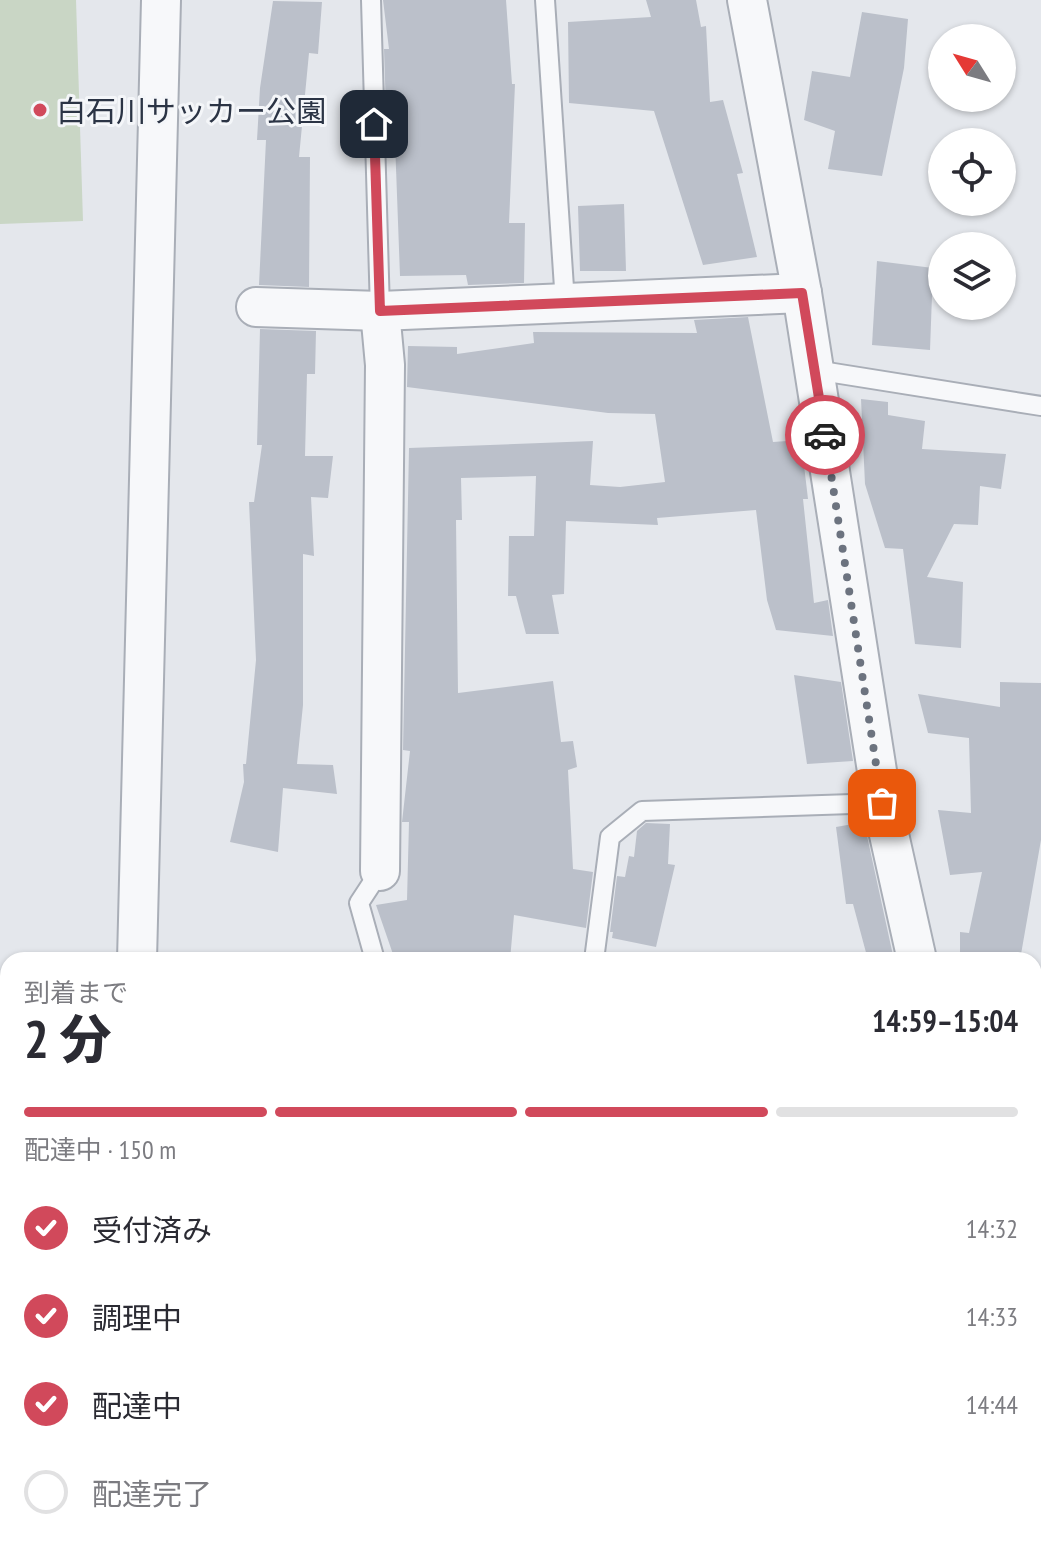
<!DOCTYPE html>
<html lang="ja">
<meta charset="utf-8">
<style>
:root{--surface:#fff;--page:#f7f7f7;--text:#2b2b33;--muted:#7c7c81;--line:#e1e1e2;--accent:#d1495b}
body{margin:0;font-family:"PT Sans Narrow","Noto Sans JP",sans-serif;background:var(--page);color:var(--text);height:100vh;display:flex;flex-direction:column;font-size:30px;white-space:nowrap}
*{box-sizing:border-box;margin:0}
p{font-size:26px;color:var(--muted)}
.icon{flex:none;width:44px;height:44px;fill:none;stroke:currentColor;stroke-width:2;stroke-linecap:round;stroke-linejoin:round}
.map{position:relative;flex:1;overflow:hidden}
.side{position:absolute;left:0px;top:952px;width:1042px;height:600px;display:flex;flex-direction:column;background:var(--surface);border-radius:24px 24px 0 0;box-shadow:0 2px 6px #0004}
.side>*{flex:none}
.needle{width:52px;rotate:307deg}
.tools{position:absolute;left:928px;top:24px;display:grid;gap:16px}
.tools a{display:grid;place-items:center;width:88px;height:88px;border-radius:50%;background:var(--surface);box-shadow:0 2px 6px #0004;font-size:40px}
.pin{position:absolute;display:grid;place-items:center;width:68px;height:68px;color:#fff;margin:-34px;border-radius:16px;box-shadow:0 4px 12px #0006}
.courier{position:absolute;display:grid;place-items:center;width:80px;height:80px;margin:-40px;border:6px solid #d1495b;border-radius:50%;background:#fff;color:#222;box-shadow:0 2px 10px #0007}
.overview em{font-style:normal;font-weight:800}
.overview div{display:flex;flex-direction:column-reverse}
.overview{display:flex;align-items:center;justify-content:space-between;height:136px;padding:0 24px}
h1{font-size:52px;font-weight:800;line-height:60px}
.bar{display:grid;grid-template-columns:repeat(4,1fr);gap:12px 8px;align-content:center;height:96px;padding:0 24px}
.bar i{height:10px;border-radius:6px;background:var(--line)}
.bar .selected{background:var(--accent)}
.bar p{grid-column:span 4}
ol{padding:0 24px;list-style:none}
li{display:flex;align-items:center;gap:24px;height:88px}
li p{margin-inline-start:auto}
li .icon{padding:8px;border-radius:50%;background:var(--accent);color:#fff;stroke-width:4}
li:last-child{color:var(--muted)}
li i{width:44px;height:44px;border:4px solid var(--line);border-radius:50%}
.map>svg:first-child{display:block}
</style>
<div class="map">
<svg width="1041" height="1552" viewBox="0 0 1041 1552">
<rect width="100%" height="100%" fill="#e4e7ec"/>
<path fill="#c9d6c5" d="M0,0H76L83,221L0,224Z"/>
<g fill="#bbc0ca">
<path d="M383,0H506L512,84H515L509,223H525L524,283L468,285L466,275L400,276L395,141H387L384,49H389Z"/>
<path d="M646,0H696L701,27L706,26L710,102L723,100L743,173L737,174L757,257L703,265L654,111L569,103L568,22L651,17Z"/>
<path d="M273,1L322,2L318,54L309,53L299,157H310L309,287L259,285L266,140H257L260,88Z"/>
<path d="M862,12L908,19L904,68L882,176L828,169L835,131L804,120L812,71L850,77Z"/>
<path d="M624,204L626,271H580L578,206Z"/>
<path d="M877,261L933,268L930,350L872,345Z"/>
<path d="M748,317L773,442L801,440L808,499H803L814,603L828,600L833,636L776,630L767,600L756,510L657,518L658,525L566,521L564,594L552,595L559,634H526L516,596H508L509,536H534L536,476L461,478L462,520H456L458,693L553,681L561,742L573,741L577,767L568,770L573,869L593,872L586,928L514,915L510,960H395L376,905L407,900L409,822H402L410,751L403,750L409,448L593,441L590,485L620,487L665,482L655,414L608,413L407,387L408,346L457,347V354L534,343L533,332L697,333L694,320Z"/>
<path d="M260,329L316,331L315,374H307L305,456H333L328,498L311,497L314,556L303,554V705L297,764L333,765L337,794L283,788L278,852L230,842L244,782L243,764H246L256,660L249,502H254L262,445H257Z"/>
<path d="M861,399L888,402V415L925,421L922,449L1006,454L1001,489L980,486L978,525L954,524L927,577L963,582L961,648L915,644L903,549L885,548L865,484Z"/>
<path d="M794,675L841,682L853,761L807,764Z"/>
<path d="M1000,682L1041,683V840L1020,960H960V932L969,933L982,872L950,875L938,810L971,813L969,738L928,733L918,694L1000,707Z"/>
<path d="M864,822L894,960H868L853,904H846L836,827Z"/>
<path d="M646,823L670,824L668,864L675,865L656,947L612,938L613,932H610L617,876L625,877L629,856L634,857L637,831Z"/>
</g>
<g fill="none" stroke-linecap="round" stroke-linejoin="round">
<defs>
<g id="lane">
<path d="M371,0L380,311"/>
<path d="M545,0L565,303"/>
<path d="M815,370L1041,406"/>
<path d="M375,960L359,903L380,871"/>
<path d="M594,960L610,837L642,811L882,803"/>
<path d="M360,1544L365,1552"/>
<path d="M604,1552L605,1544"/>
</g>
<g id="street">
<path d="M747,0L802,293L882,803L917,960"/>
<path d="M256,307L380,311L802,293"/>
<path d="M380,311L385,365L380,871"/>
<path d="M137,960L161,0"/>
<path d="M122,1552V1544"/>
<path d="M945,1552L950,1544"/>
</g>
</defs>
<use href="#lane" stroke="#a9aeb7" stroke-width="22"/>
<use href="#street" stroke="#a9aeb7" stroke-width="42"/>
<use href="#lane" stroke="#f7f8fa" stroke-width="18"/>
<use href="#street" stroke="#f7f8fa" stroke-width="38"/>
</g>
<g fill="none" stroke-linecap="round" stroke-linejoin="round">
<path stroke="#6c737f" stroke-width="8" stroke-dasharray="0 14.4" d="M825,435L882,803"/>
<path stroke="#d1495b" stroke-width="10" d="M374,124L380,311L802,293L825,435"/>
</g>
<circle fill="#d1495b" stroke="#f4f6f9" stroke-width="3" cx="40" cy="110" r="8"/>
<g text-anchor="middle" dominant-baseline="central" stroke-width="6" stroke-linejoin="round" paint-order="stroke">
<g font-size="30" fill="#2b3445" stroke="#f4f6f9" text-anchor="start">
<text x="56" y="110">白石川サッカー公園</text>
</g>
</g>
</svg>
<div class="tools">
<a><svg class="needle" viewBox="-14 -14 28 28"><path d="M0-13l5 13h-10z" fill="#e53935"/><path d="M0 13l5-13h-10z" fill="#7c7c81"/></svg></a>
<a><svg class="icon" aria-label="locate" viewBox="0 0 24 24"><circle cx="12" cy="12" r="6"/><path d="M12 2v4M12 18v4M2 12h4M18 12h4"/></svg></a>
<a><svg class="icon" aria-label="layers" viewBox="0 0 24 24"><path d="M12 4l9 5-9 5-9-5zM3 14l9 5 9-5"/></svg></a>
</div>
<div class="pin" style="left:882px;top:803px;background:#ea580c"><svg class="icon" aria-label="bag" viewBox="0 0 24 24"><path d="M5 8h14l-1 12H6zM9 8a3 3 0 0 1 6 0"/></svg></div>
<div class="pin" style="left:374px;top:124px;background:#1f2937"><svg class="icon" aria-label="home" viewBox="0 0 24 24"><path d="M3 11l9-7 9 7M6 9v11h12V9"/></svg></div>
<div class="courier" style="left:825px;top:435px"><svg class="icon" aria-label="car" viewBox="0 0 24 24"><path d="M5 17H2v-5l4-1 3-4h7l3 4 3 1v5h-3M9 17h6M6 11h13"/><circle cx="7" cy="17" r="2"/><circle cx="17" cy="17" r="2"/></svg></div>
<section class="side">
<div class="overview"><div><h1>2 分</h1><p>到着まで</p></div><em>14:59–15:04</em></div>
<div class="bar"><i class="selected"></i><i class="selected"></i><i class="selected"></i><i></i><p>配達中 · 150 m</p></div>
<ol>
<li><svg class="icon" aria-label="check" viewBox="0 0 24 24"><path d="M5 12l5 5 9-10"/></svg>受付済み<p>14:32</p></li>
<li><svg class="icon" aria-label="check" viewBox="0 0 24 24"><path d="M5 12l5 5 9-10"/></svg>調理中<p>14:33</p></li>
<li><svg class="icon" aria-label="check" viewBox="0 0 24 24"><path d="M5 12l5 5 9-10"/></svg>配達中<p>14:44</p></li>
<li><i></i>配達完了</li>
</ol>
</section>
</div>
